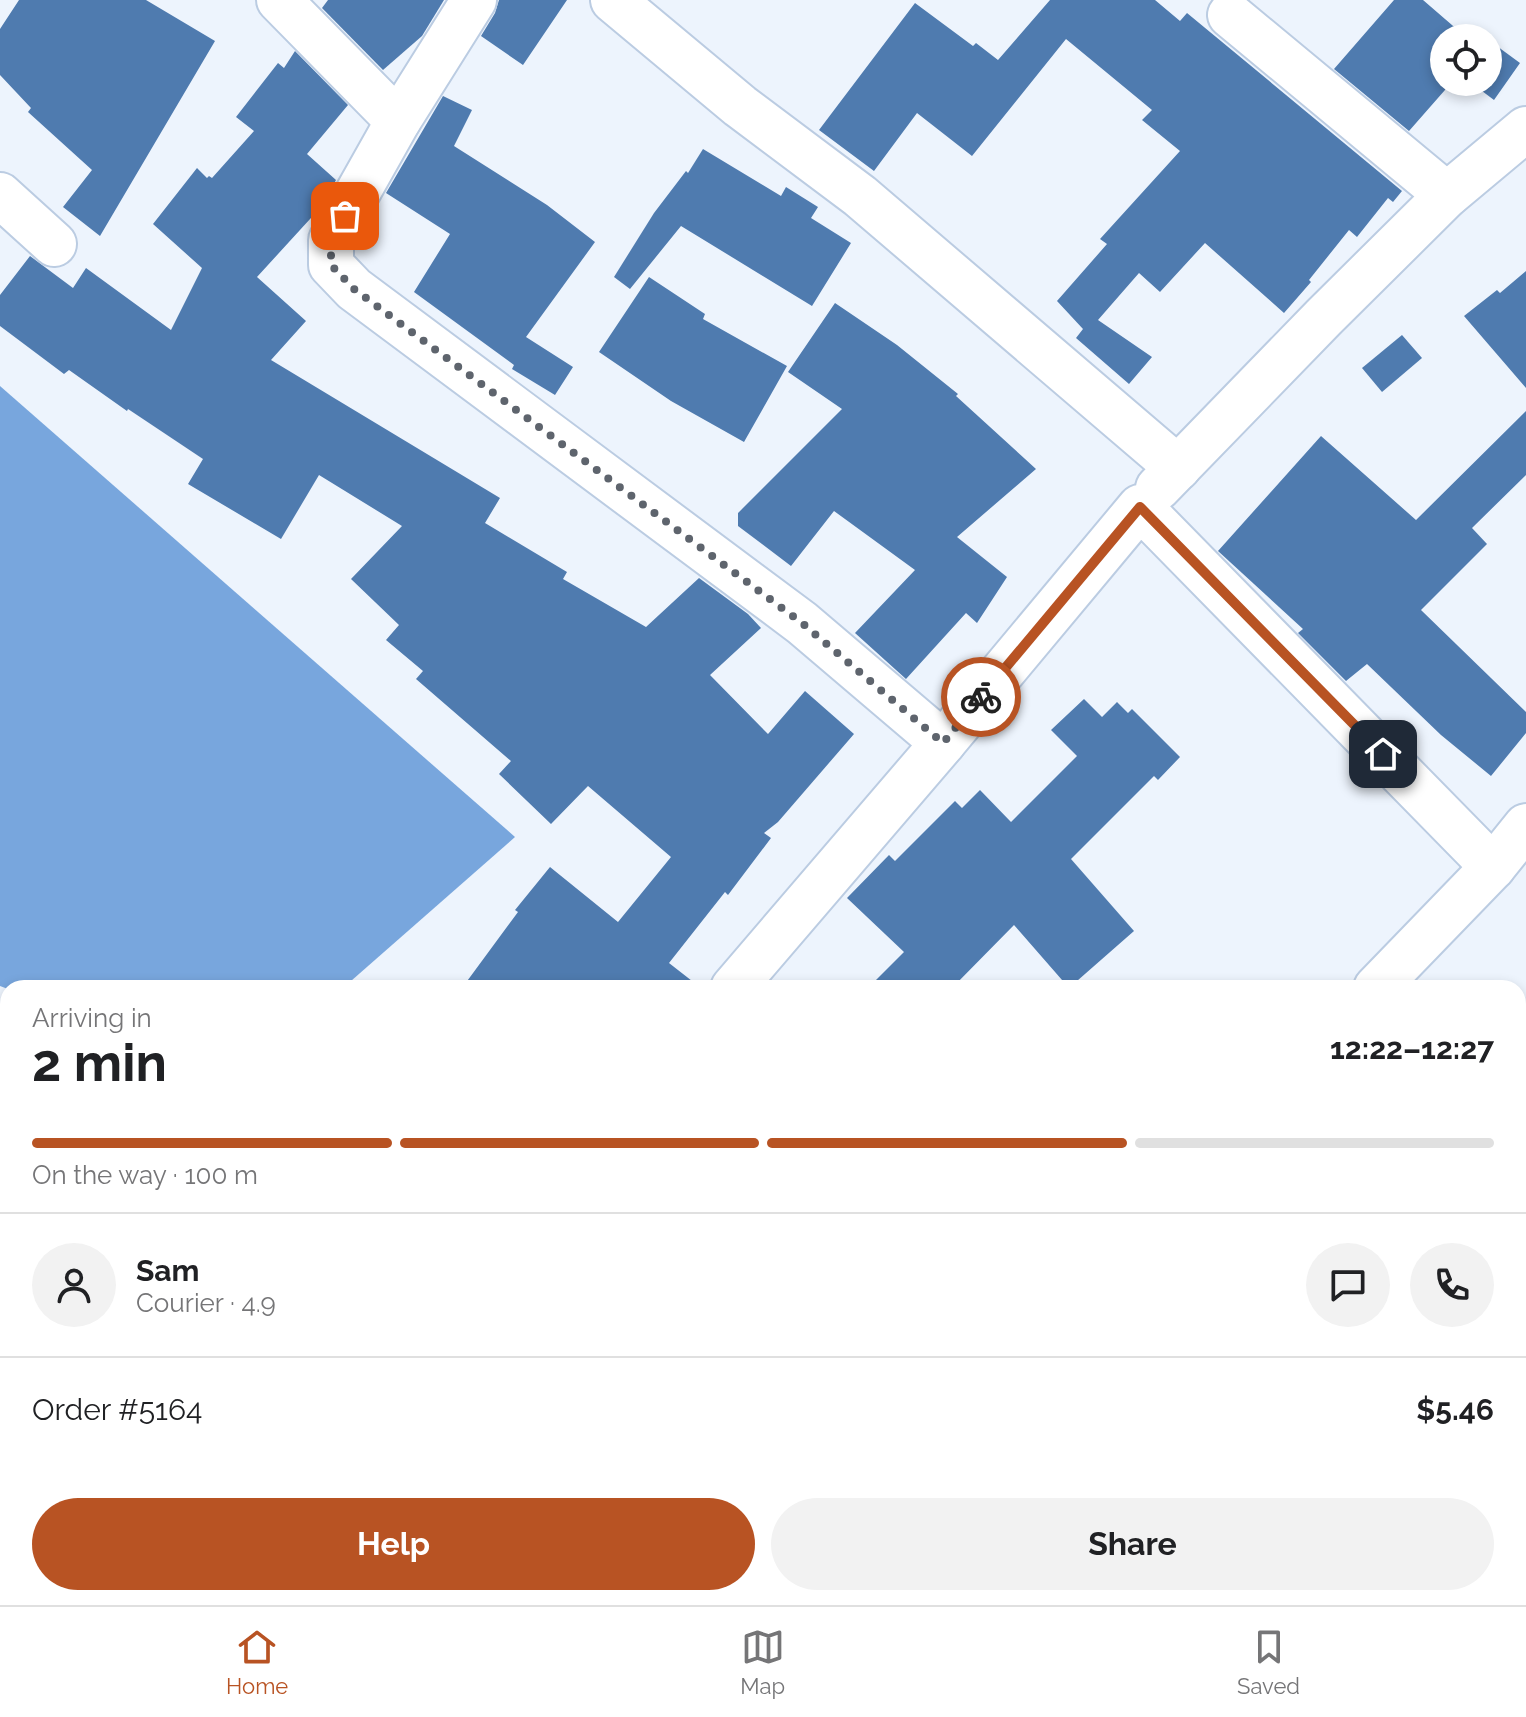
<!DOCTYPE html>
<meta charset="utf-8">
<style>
:root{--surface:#fff;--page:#f2f2f2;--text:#202124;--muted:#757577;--line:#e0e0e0;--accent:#b85323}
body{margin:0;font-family:Raleway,sans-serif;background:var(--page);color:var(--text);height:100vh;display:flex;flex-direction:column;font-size:30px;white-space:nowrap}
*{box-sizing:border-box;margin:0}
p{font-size:26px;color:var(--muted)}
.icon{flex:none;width:44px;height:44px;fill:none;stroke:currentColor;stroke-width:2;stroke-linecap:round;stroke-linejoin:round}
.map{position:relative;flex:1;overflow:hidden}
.panel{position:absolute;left:0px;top:980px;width:1526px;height:626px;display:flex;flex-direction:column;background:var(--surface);border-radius:24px 24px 0 0;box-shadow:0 4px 12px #0003}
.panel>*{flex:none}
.fabs{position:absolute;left:1430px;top:24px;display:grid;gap:16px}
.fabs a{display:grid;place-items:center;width:72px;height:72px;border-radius:50%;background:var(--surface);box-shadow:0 4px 12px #0003;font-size:40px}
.pin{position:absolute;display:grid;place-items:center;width:68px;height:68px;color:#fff;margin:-34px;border-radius:16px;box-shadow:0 4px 12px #0006}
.courier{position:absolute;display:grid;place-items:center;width:80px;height:80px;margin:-40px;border:6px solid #b85323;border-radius:50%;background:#fff;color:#222;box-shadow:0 2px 10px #0007}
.overview em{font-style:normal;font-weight:700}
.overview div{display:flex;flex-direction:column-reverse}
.overview{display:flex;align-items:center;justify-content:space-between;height:136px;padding:0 32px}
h1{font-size:52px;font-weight:700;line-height:60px}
.bar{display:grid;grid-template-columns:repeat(4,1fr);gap:12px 8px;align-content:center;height:96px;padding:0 32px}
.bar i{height:10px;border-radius:6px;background:var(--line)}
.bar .current{background:var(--accent)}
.bar p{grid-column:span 4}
.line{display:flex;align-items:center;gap:20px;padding:0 32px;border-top:2px solid var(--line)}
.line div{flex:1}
.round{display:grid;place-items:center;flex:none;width:84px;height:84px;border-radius:42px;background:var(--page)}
.action{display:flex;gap:16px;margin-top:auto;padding:16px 32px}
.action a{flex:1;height:92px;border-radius:48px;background:var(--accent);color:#fff;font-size:32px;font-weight:700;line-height:92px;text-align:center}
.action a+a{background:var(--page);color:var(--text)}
.tabs{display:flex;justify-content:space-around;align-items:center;height:112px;border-top:2px solid var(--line);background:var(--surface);font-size:22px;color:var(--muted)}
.tabs a{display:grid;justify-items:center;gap:4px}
.tabs .current{color:var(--accent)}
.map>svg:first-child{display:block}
</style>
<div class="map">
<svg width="1526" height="1605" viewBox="0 0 1526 1605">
<rect width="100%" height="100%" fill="#edf4fd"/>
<path fill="#78a6dd" d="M0,386L515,837L343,988L8,989L0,986Z"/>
<g fill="#4f7baf">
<path d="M19,0H146L215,41L100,236L63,207L92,170L28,112L31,108L0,75V29Z"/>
<path d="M328,0H444L422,36L383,70L322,8Z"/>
<path d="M499,0H567L523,65L481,36L495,13Z"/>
<path d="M1050,0H1155L1180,21L1187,13L1402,191L1393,202L1388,198L1357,237L1349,230L1309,280L1311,282L1284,313L1205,243L1160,292L1139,273L1098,320L1152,357L1129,384L1076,338L1083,329L1057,301L1107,244L1100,239L1180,151L1142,120L1152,110L1066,39L972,156L917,113L874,171L819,130L915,3L973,46L976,43L998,60Z"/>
<path d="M1394,0H1423L1467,38H1444V82H1452L1409,131L1334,69Z"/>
<path d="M1490,41L1520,63L1494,100L1470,82H1488Z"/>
<path d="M295,51L348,105L307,154L336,180L321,207L257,277L306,321L271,360L500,498L485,523L567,572L563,579L646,627L699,578L748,614L761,628L710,675L768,734L805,691L854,734L778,822L764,833L771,838L728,895L725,892L669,963L701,988H462L518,912L515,910L550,867L618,922L671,857L588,786L551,824L499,774L511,761L416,679L423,671L386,640L399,625L351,579L402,526L319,475L281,539L188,484L203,459L128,409L127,411L69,370L64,374L0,326V295L30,256L73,288L86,268L171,330L202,268L153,224L197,168L207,178L209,176L212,178L254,131L236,117L278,63L284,68Z"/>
<path d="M443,96L472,110L454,146L547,205L595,242L526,337L573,367L555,395L512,369L514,365L414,292L450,234L386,193Z"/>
<path d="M703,149L781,196L786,187L818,207L811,218L851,243L812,306L681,226L630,289L614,277L654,213L686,171L688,173Z"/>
<path d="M1526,271V388L1464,316L1497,290L1500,293Z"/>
<path d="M649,277L705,314L703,319L787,366L744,442L671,401L599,352Z"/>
<path d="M835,303L897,345L958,394L956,396L1036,469L957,537L1007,577L977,623L966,613L906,679L855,633L915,570L834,511L791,566L738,526V513L842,409L788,372Z"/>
<path d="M1402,335L1422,358L1382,392L1362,368Z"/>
<path d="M1526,411V475L1472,528L1487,544L1421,610L1526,712V733L1491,776L1441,735L1367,664L1346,681L1298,633L1303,629L1218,551L1321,436L1416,520Z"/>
<path d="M1084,699L1102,717L1117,702L1128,713L1132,709L1180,757L1158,780L1154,776L1071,859L1134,931L1069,988L1014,925L952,988H868L904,952L847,898L889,855L895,861L955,801L962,808L980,790L1011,822L1077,756L1051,730Z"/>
</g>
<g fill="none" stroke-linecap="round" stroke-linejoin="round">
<defs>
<g id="minor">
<path d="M279,0L398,121"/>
<path d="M474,0L398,121L331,240V265L354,289L802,623L943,743"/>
<path d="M613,0L740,106L860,196L1178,468"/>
<path d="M1230,15L1447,195"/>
<path d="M0,195L54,244"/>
<path d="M1158,488L1324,317L1447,195L1526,129"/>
<path d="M733,988L943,743L1140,507L1493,867"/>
<path d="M1376,988L1493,867L1526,826"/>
<path d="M1518,1480L1526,1474"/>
<path d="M326,1598L333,1605"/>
<path d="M868,1598L874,1605"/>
<path d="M1455,1598L1459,1605"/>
<path d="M173,1605L177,1598"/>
</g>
</defs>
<use href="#minor" stroke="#bbcce2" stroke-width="48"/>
<use href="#minor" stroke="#fff" stroke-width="44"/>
</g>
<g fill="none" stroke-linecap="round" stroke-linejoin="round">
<path stroke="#5e646d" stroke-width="8" stroke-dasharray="0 14.4" d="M345,216L331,240V265L354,289L802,623L943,743L981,697"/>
<path stroke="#b85323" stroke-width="10" d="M981,697L1140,507L1383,754"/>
</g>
</svg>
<div class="fabs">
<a><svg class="icon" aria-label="locate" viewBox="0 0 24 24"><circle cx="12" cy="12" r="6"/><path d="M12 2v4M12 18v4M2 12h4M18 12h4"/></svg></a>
</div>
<div class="pin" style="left:345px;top:216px;background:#ea580c"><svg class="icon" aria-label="bag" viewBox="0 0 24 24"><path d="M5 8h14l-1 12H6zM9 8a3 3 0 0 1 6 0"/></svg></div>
<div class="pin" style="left:1383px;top:754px;background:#1f2937"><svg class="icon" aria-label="home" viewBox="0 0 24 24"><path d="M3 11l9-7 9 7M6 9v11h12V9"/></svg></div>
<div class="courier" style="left:981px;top:697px"><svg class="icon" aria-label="bike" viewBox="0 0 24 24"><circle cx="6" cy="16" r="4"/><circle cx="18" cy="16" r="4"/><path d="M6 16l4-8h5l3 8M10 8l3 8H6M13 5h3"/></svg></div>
<section class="panel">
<div class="overview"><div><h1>2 min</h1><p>Arriving in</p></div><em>12:22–12:27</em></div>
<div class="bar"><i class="current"></i><i class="current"></i><i class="current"></i><i></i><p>On the way · 100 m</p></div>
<div class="line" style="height:144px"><a class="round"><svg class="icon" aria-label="person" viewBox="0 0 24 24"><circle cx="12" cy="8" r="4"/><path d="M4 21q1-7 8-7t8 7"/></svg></a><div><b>Sam</b><p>Courier · 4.9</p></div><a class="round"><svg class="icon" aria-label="chat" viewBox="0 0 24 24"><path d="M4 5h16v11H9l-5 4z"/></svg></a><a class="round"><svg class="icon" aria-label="phone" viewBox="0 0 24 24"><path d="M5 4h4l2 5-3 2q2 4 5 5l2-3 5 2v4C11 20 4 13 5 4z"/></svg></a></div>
<div class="line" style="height:104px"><div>Order #5164</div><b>$5.46</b></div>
<div class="action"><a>Help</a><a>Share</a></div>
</section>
</div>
<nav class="tabs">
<a class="current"><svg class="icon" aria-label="home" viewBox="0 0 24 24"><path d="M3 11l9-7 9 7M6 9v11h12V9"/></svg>Home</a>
<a><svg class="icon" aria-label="map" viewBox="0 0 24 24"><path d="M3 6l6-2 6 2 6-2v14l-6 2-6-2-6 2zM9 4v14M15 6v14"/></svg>Map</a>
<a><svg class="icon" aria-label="saved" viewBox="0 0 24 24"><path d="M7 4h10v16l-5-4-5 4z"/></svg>Saved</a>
</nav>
